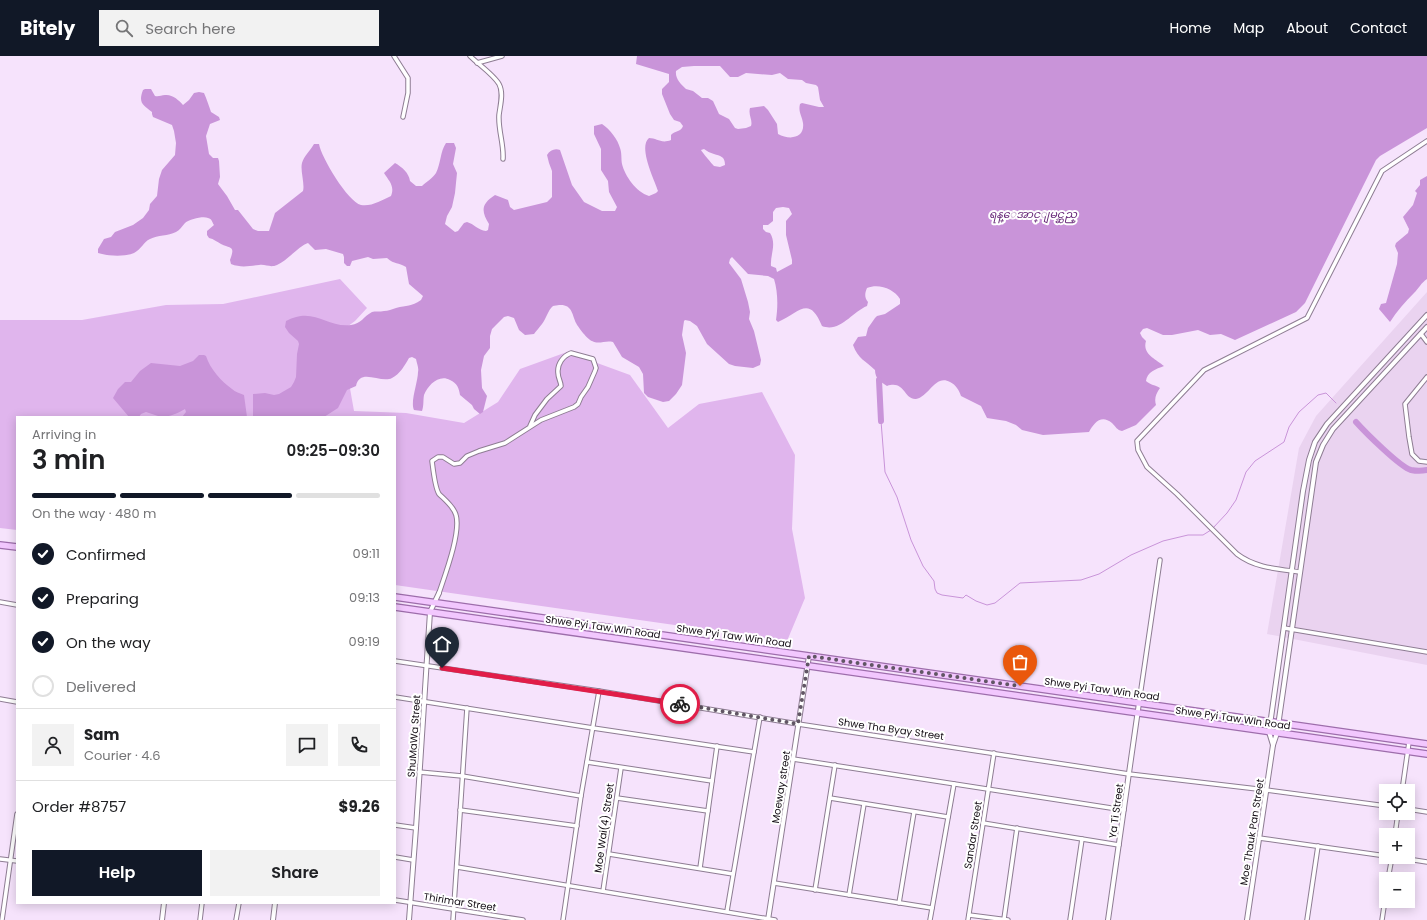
<!DOCTYPE html>
<meta charset="utf-8">
<style>
:root{--surface:#fff;--page:#f2f2f2;--text:#202124;--muted:#757577;--line:#e0e0e0;--accent:#111827}
body{margin:0;font-family:Poppins,"Noto Sans Myanmar",sans-serif;background:var(--page);color:var(--text);height:100vh;display:flex;flex-direction:column;font-size:15px;white-space:nowrap}
*{box-sizing:border-box;margin:0}
p{font-size:13px;color:var(--muted)}
.icon{flex:none;width:22px;height:22px;fill:none;stroke:currentColor;stroke-width:2;stroke-linecap:round;stroke-linejoin:round}
.map{position:relative;flex:1;overflow:hidden}
.drawer{position:absolute;left:16px;top:360px;width:380px;height:488px;display:flex;flex-direction:column;background:var(--surface);border-radius:0px;box-shadow:0 2px 10px #0003}
.drawer>*{flex:none}
.buttons{position:absolute;left:1379px;top:728px;display:grid;gap:8px}
.buttons a{display:grid;place-items:center;width:36px;height:36px;border-radius:0px;background:var(--surface);box-shadow:0 2px 10px #0003;font-size:20px}
.pin{position:absolute;display:grid;place-items:center;width:34px;height:34px;color:#fff;margin:-41px -17px;border-radius:50% 50% 50% 0;rotate:-45deg;box-shadow:0 0 4px #0007}
.pin .icon{rotate:45deg}
.courier{position:absolute;display:grid;place-items:center;width:40px;height:40px;margin:-20px;border:3px solid #e11d48;border-radius:50%;background:#fff;color:#222;box-shadow:0 1px 5px #0007}
.head em{font-style:normal;font-weight:600}
.head div{display:flex;flex-direction:column-reverse}
.head{display:flex;align-items:center;justify-content:space-between;height:68px;padding:0 16px}
h1{font-size:26px;font-weight:600;line-height:30px}
.bar{display:grid;grid-template-columns:repeat(4,1fr);gap:6px 4px;align-content:center;height:48px;padding:0 16px}
.bar i{height:5px;border-radius:3px;background:var(--line)}
.bar .current{background:var(--accent)}
.bar p{grid-column:span 4}
.line{display:flex;align-items:center;gap:10px;padding:0 16px;border-top:1px solid var(--line)}
.line div{flex:1}
.round{display:grid;place-items:center;flex:none;width:42px;height:42px;border-radius:0px;background:var(--page)}
ol{padding:0 16px;list-style:none}
li{display:flex;align-items:center;gap:12px;height:44px}
li p{margin-inline-start:auto}
li .icon{padding:4px;border-radius:50%;background:var(--accent);color:#fff;stroke-width:4}
li:last-child{color:var(--muted)}
li i{width:22px;height:22px;border:2px solid var(--line);border-radius:50%}
.action{display:flex;gap:8px;margin-top:auto;padding:8px 16px}
.action a{flex:1;height:46px;border-radius:0px;background:var(--accent);color:#fff;font-size:16px;font-weight:600;line-height:46px;text-align:center}
.action a+a{background:var(--page);color:var(--text)}
header{display:flex;align-items:center;gap:24px;box-sizing:border-box;height:56px;padding:0 20px;background:var(--accent);color:#fff}
header strong{font-size:19px}
nav{display:flex;gap:22px;margin-inline-start:auto;font-size:14px}
.search{width:280px;height:36px;background:var(--page);display:flex;align-items:center;gap:10px;box-sizing:border-box;padding:0 14px;border-radius:0px;color:var(--muted);font-size:15px}
.map>svg:first-child{display:block}
</style>
<header>
<strong>Bitely</strong>
<div class="search"><svg class="icon" aria-label="search" viewBox="0 0 24 24"><circle cx="10" cy="10" r="6"/><path d="M15 15l6 6"/></svg>Search here</div>
<nav><a>Home</a><a>Map</a><a>About</a><a>Contact</a></nav>
</header>
<div class="map">
<svg width="1427" height="864" viewBox="0 0 1427 864">
<rect width="100%" height="100%" fill="#f6e3fc"/>
<path fill="#ead3f0" d="M1427,236V609L1267,578L1299,392L1316,360Z"/>
<path fill="#e0b5ed" d="M340,223L367,252L355,265L340,276L354,355L406,357L464,367L498,346L520,313L567,296L630,319L668,372L699,348L762,336L795,399L792,473L805,542L787,585L395,529V361H17V474L0,472V264H82L166,249L223,248Z"/>
<g fill="#c994d9" fill-rule="evenodd">
<path d="M637,0H1427V72L1380,100L1376,104L1305,247L1296,256L1235,284L1221,278L1210,279L1198,274L1172,279H1163L1147,272L1143,273L1140,277L1142,281L1146,285C1142,298 1156,303 1164,310C1156,313 1147,316 1146,325C1150,329 1156,329 1160,332C1156,338 1154,342 1156,349L1136,369L1122,375C1117,374 1116,371 1112,367C1101,358 1094,367 1089,376L1043,379L1022,374L1016,369L1006,365L987,362L981,350L961,340C959,334 956,329 950,326C935,318 929,341 916,343C904,344 905,324 887,330C881,326 875,323 875,314C866,305 858,303 853,289L858,281L866,280L868,272L875,262L877,260L885,258L900,248V243C894,233 879,227 867,232C865,237 864,241 868,246L867,250C852,256 840,277 822,270C809,239 800,256 778,266L776,264C778,251 778,236 774,223L768,220L748,218L732,201L730,203L729,207L741,223L748,246L750,256L749,263L754,275L761,304L760,309L753,312L735,310L729,308L707,288L697,270L690,265L685,264L684,265L682,279L686,297L682,329L676,338L669,345L663,346L648,341L644,337L643,318L639,311L622,301L613,286C605,284 599,289 592,285C588,284 578,271 576,267C572,258 572,248 559,249C558,249 554,250 553,250C548,254 546,263 542,268C539,272 536,275 534,278L525,279L519,274L514,262L508,260L504,261L492,273L490,280V292L484,300L481,314L482,332L487,340L483,356L480,358L474,353L472,349L460,339C459,332 457,327 450,324C439,318 428,329 424,339C423,344 424,350 422,355L414,354C410,346 418,326 418,316C419,312 417,308 416,303L412,301L409,302C405,309 400,318 392,322C381,328 360,311 356,330L347,334L338,352L324,361H253V338L265,337L274,339L279,338L291,331L294,326L296,321L297,298L299,288L298,285L289,277L285,271L286,265C314,250 326,272 351,269C361,268 364,260 372,256C375,255 380,256 384,255C388,255 392,253 396,252C407,249 411,251 421,244L423,240L409,228L406,211C398,206 395,209 387,202L373,203L368,201L352,205L350,210H347L344,207V201L343,198L326,193L315,194L308,187C300,189 287,205 277,209C270,212 266,208 259,209C249,210 241,212 231,208L230,204C235,190 232,193 221,188C217,186 214,183 209,182L207,179V175L214,169C212,166 212,163 208,162C203,160 190,163 185,167C182,170 180,174 176,176C168,180 158,179 150,183C143,186 142,193 134,197C125,201 107,200 98,197V193L104,183L111,181L115,176L133,169L143,162L149,154L150,148L157,140L159,123L162,114L175,99L176,87L174,75L172,69L153,61L152,58V56C143,49 138,47 143,34L145,33H151L155,40C159,41 161,39 165,39C172,38 179,44 183,49L189,44L194,37L199,36L204,37C207,44 209,50 211,56L219,61L220,64L210,68L206,80L209,98L213,102H218L219,105L220,121L218,128L227,140L235,154H238L253,173L258,175H269L275,157L303,135C305,128 300,114 302,107C304,100 310,95 314,88H319C321,101 348,146 361,149C371,151 382,144 391,140C395,130 389,125 384,117L395,107C402,111 409,117 410,125L416,130H422C426,126 433,122 436,117C441,107 440,96 446,87H454L456,92L453,108L457,117L455,137L452,151L447,160L445,168L455,176L458,175L464,167L467,166C474,168 478,174 486,175L488,174L489,168C481,155 481,148 495,139L508,144L510,151L514,154L547,146L552,141V115L549,107L547,99C550,94 555,92 560,94L572,129L584,146L602,155H615L617,151L609,136L608,125L601,114V93L594,78V70L602,68C610,73 618,84 620,92C622,97 621,103 622,108C625,120 636,136 649,140L656,137L658,135C654,123 638,91 649,82C657,82 661,88 671,84V79C674,75 681,76 683,70L680,66L674,64L670,58L662,38V33L669,26V18L636,8ZM694,10H720L730,21H738L746,17L772,19L780,17L788,23L802,24L806,27L816,29L818,31L820,44L824,51H819L802,47L800,48C798,56 802,60 803,67C805,83 789,84 778,78L777,68L768,54L764,50L750,52C748,59 753,64 751,70L746,72L738,73L735,72L729,63L719,58L713,45L708,42H702L693,35L686,33C681,28 675,23 676,15L682,11ZM704,93C707,95 710,97 714,98C720,100 725,100 725,109L720,111L714,110C712,108 702,96 701,94ZM783,151L789,152L792,158L786,165V179L792,204V208L777,216L776,212L771,210C770,199 777,188 770,177L766,176L763,173V169H768L773,165V156L776,152Z"/>
<path d="M1427,120V223C1421,227 1419,232 1414,237C1405,246 1397,255 1390,266L1379,253L1381,248L1386,247L1397,208L1398,197L1395,190L1396,187L1408,177L1409,173L1403,161L1413,149L1417,137L1415,135L1420,129V124Z"/>
<path d="M199,299H204L206,300C210,313 222,326 232,333C235,336 240,337 244,339L247,361H182L186,356L185,353C176,358 168,362 158,360C154,359 150,357 146,356L141,358L139,361H129L113,342L118,333L125,326H131L140,315L151,307L180,310L193,305Z"/>
</g>
<g fill="none" stroke-linecap="round" stroke-linejoin="round">
<g stroke="#c994d9" stroke-width="1">
<path d="M881,365L885,416L897,441L911,484L923,510L934,525L935,533L937,537L942,539L963,542L966,539L976,545L987,549L995,547L1020,527L1081,524L1099,518L1131,499L1163,485L1188,479H1203L1211,474"/>
<path d="M1213,472L1227,457L1236,444L1246,416L1255,405L1284,386L1289,371L1299,356L1318,339L1326,337L1336,347"/>
</g>
<g stroke="#c994d9" stroke-width="6">
<path d="M879,324L881,365"/>
<path d="M1356,366C1365,376 1400,411 1411,414C1416,415 1422,415 1427,414"/>
</g>
<defs>
<g id="minor">
<path d="M394,0L408,22V37L403,61"/>
<path d="M470,0C478,8 494,19 499,28C504,37 500,50 499,59C498,74 504,88 503,103"/>
<path d="M477,7L502,0"/>
<path d="M1421,278L1427,286"/>
<path d="M1427,321L1405,348L1409,381L1412,398L1419,405L1427,406"/>
<path d="M1300,516C1278,513 1255,512 1237,498L1177,438L1147,411L1138,394L1137,385L1204,314L1307,262L1382,115L1427,85"/>
<path d="M439,537C445,519 461,477 456,459C454,451 445,444 439,438C435,432 433,413 432,405L438,401H443L454,408L460,407L467,400L479,395L505,387L541,364L574,351L578,348L581,341L588,331L595,315L596,312L593,303L571,297C563,300 557,308 558,317C558,322 561,326 561,330L547,343L535,359L530,370"/>
<path d="M0,546L17,549"/>
<path d="M1284,572L1427,596"/>
<path d="M395,605L599,635L798,668L1129,718L1266,734L1386,750"/>
<path d="M395,641L593,672L754,696"/>
<path d="M0,643L17,646"/>
<path d="M1139,647L1160,504"/>
<path d="M793,703L1124,754"/>
<path d="M587,706L712,725"/>
<path d="M419,716L462,720L581,740"/>
<path d="M1402,735L1409,686"/>
<path d="M617,742L708,755"/>
<path d="M830,742L948,761"/>
<path d="M1408,753L1427,756"/>
<path d="M460,754L577,770"/>
<path d="M983,767L1119,789"/>
<path d="M395,769L416,772"/>
<path d="M1395,779L1398,757"/>
<path d="M1259,782L1386,800"/>
<path d="M609,798L733,818"/>
<path d="M395,801L413,804"/>
<path d="M1395,801L1427,806"/>
<path d="M0,803L17,805"/>
<path d="M457,811L775,864"/>
<path d="M700,812L717,690"/>
<path d="M1388,823L1392,801"/>
<path d="M774,827L932,852"/>
<path d="M815,834L835,709"/>
<path d="M603,835L621,712"/>
<path d="M849,839L864,748"/>
<path d="M395,844L523,864"/>
<path d="M899,847L914,756"/>
<path d="M727,855L760,661"/>
<path d="M969,859L1008,864"/>
<path d="M1004,863L1017,772"/>
<path d="M2,864L17,758"/>
<path d="M200,864L202,847"/>
<path d="M236,864L239,847"/>
<path d="M453,864L467,652"/>
<path d="M563,864L581,740L599,635"/>
<path d="M930,864L954,728"/>
<path d="M968,864L994,697"/>
<path d="M1070,864L1082,783"/>
<path d="M1307,864L1318,790"/>
<path d="M1382,864L1386,837"/>
</g>
<g id="tertiary">
<path d="M1273,689L1269,676L1303,435L1309,404L1315,386L1327,368L1427,259"/>
<path d="M162,864L164,847"/>
<path d="M273,864L275,847"/>
<path d="M409,864L416,772L430,556L439,537"/>
<path d="M768,864L809,600"/>
<path d="M1108,864L1139,647"/>
<path d="M1247,864L1273,689L1277,677L1316,406L1323,389L1333,373L1427,271"/>
</g>
<g id="primary">
<path d="M0,489L17,491"/>
<path d="M395,541L1427,688"/>
<path d="M395,551L1427,698"/>
</g>
</defs>
<use href="#minor" stroke="#8e7d93" stroke-width="5.5"/>
<use href="#tertiary" stroke="#8e7d93" stroke-width="6"/>
<use href="#primary" stroke="#9d6dab" stroke-width="8"/>
<use href="#minor" stroke="#fff" stroke-width="3.5"/>
<use href="#tertiary" stroke="#fff" stroke-width="4"/>
<use href="#primary" stroke="#f2c7fe" stroke-width="5.5"/>
</g>
<g fill="none" stroke-linecap="round" stroke-linejoin="round">
<path stroke="#615664" stroke-width="4" stroke-dasharray="0 7.2" d="M680,648L798,668L809,600L1020,630"/>
<path stroke="#e11d48" stroke-width="5" d="M442,612L680,648"/>
</g>
<g text-anchor="middle" dominant-baseline="central" stroke-width="4" stroke-linejoin="round" paint-order="stroke">
<g font-size="10" fill="#110a12" stroke="#fff">
<text transform="translate(603 571) rotate(8)">Shwe Pyi Taw WIn Road</text>
<text transform="translate(734 580) rotate(8)">Shwe Pyi Taw Win Road</text>
<text transform="translate(1102 633) rotate(8)">Shwe Pyi Taw Win Road</text>
<text transform="translate(1233 662) rotate(8)">Shwe Pyi Taw WIn Road</text>
<text transform="translate(891 673) rotate(8)">Shwe Tha Byay Street</text>
<text transform="translate(414 680) rotate(-86)">ShuMaWa Street</text>
<text transform="translate(781 731) rotate(-81)">Moeway street</text>
<text transform="translate(1116 755) rotate(-82)">Ya Ti Street</text>
<text transform="translate(604 772) rotate(-82)">Moe Wai(4) Street</text>
<text transform="translate(1252 776) rotate(-81)">Moe Thauk Pan Street</text>
<text transform="translate(973 779) rotate(-81)">Sandar Street</text>
<text transform="translate(460 846) rotate(9)">Thirimar Street</text>
</g>
<g font-size="11" font-style="italic" fill="#672778" stroke="#fff">
<text x="1033" y="158">ရန္ေအာင္ျမင္ဆည္</text>
</g>
</g>
</svg>
<div class="buttons">
<a><svg class="icon" aria-label="locate" viewBox="0 0 24 24"><circle cx="12" cy="12" r="6"/><path d="M12 2v4M12 18v4M2 12h4M18 12h4"/></svg></a>
<a>+</a>
<a>−</a>
</div>
<div class="pin" style="left:1020px;top:630px;background:#ea580c"><svg class="icon" aria-label="bag" viewBox="0 0 24 24"><path d="M5 8h14l-1 12H6zM9 8a3 3 0 0 1 6 0"/></svg></div>
<div class="pin" style="left:442px;top:612px;background:#1f2937"><svg class="icon" aria-label="home" viewBox="0 0 24 24"><path d="M3 11l9-7 9 7M6 9v11h12V9"/></svg></div>
<div class="courier" style="left:680px;top:648px"><svg class="icon" aria-label="bike" viewBox="0 0 24 24"><circle cx="6" cy="16" r="4"/><circle cx="18" cy="16" r="4"/><path d="M6 16l4-8h5l3 8M10 8l3 8H6M13 5h3"/></svg></div>
<section class="drawer">
<div class="head"><div><h1>3 min</h1><p>Arriving in</p></div><em>09:25–09:30</em></div>
<div class="bar"><i class="current"></i><i class="current"></i><i class="current"></i><i></i><p>On the way · 480 m</p></div>
<ol>
<li><svg class="icon" aria-label="check" viewBox="0 0 24 24"><path d="M5 12l5 5 9-10"/></svg>Confirmed<p>09:11</p></li>
<li><svg class="icon" aria-label="check" viewBox="0 0 24 24"><path d="M5 12l5 5 9-10"/></svg>Preparing<p>09:13</p></li>
<li><svg class="icon" aria-label="check" viewBox="0 0 24 24"><path d="M5 12l5 5 9-10"/></svg>On the way<p>09:19</p></li>
<li><i></i>Delivered</li>
</ol>
<div class="line" style="height:72px"><a class="round"><svg class="icon" aria-label="person" viewBox="0 0 24 24"><circle cx="12" cy="8" r="4"/><path d="M4 21q1-7 8-7t8 7"/></svg></a><div><b>Sam</b><p>Courier · 4.6</p></div><a class="round"><svg class="icon" aria-label="chat" viewBox="0 0 24 24"><path d="M4 5h16v11H9l-5 4z"/></svg></a><a class="round"><svg class="icon" aria-label="phone" viewBox="0 0 24 24"><path d="M5 4h4l2 5-3 2q2 4 5 5l2-3 5 2v4C11 20 4 13 5 4z"/></svg></a></div>
<div class="line" style="height:52px"><div>Order #8757</div><b>$9.26</b></div>
<div class="action"><a>Help</a><a>Share</a></div>
</section>
</div>
